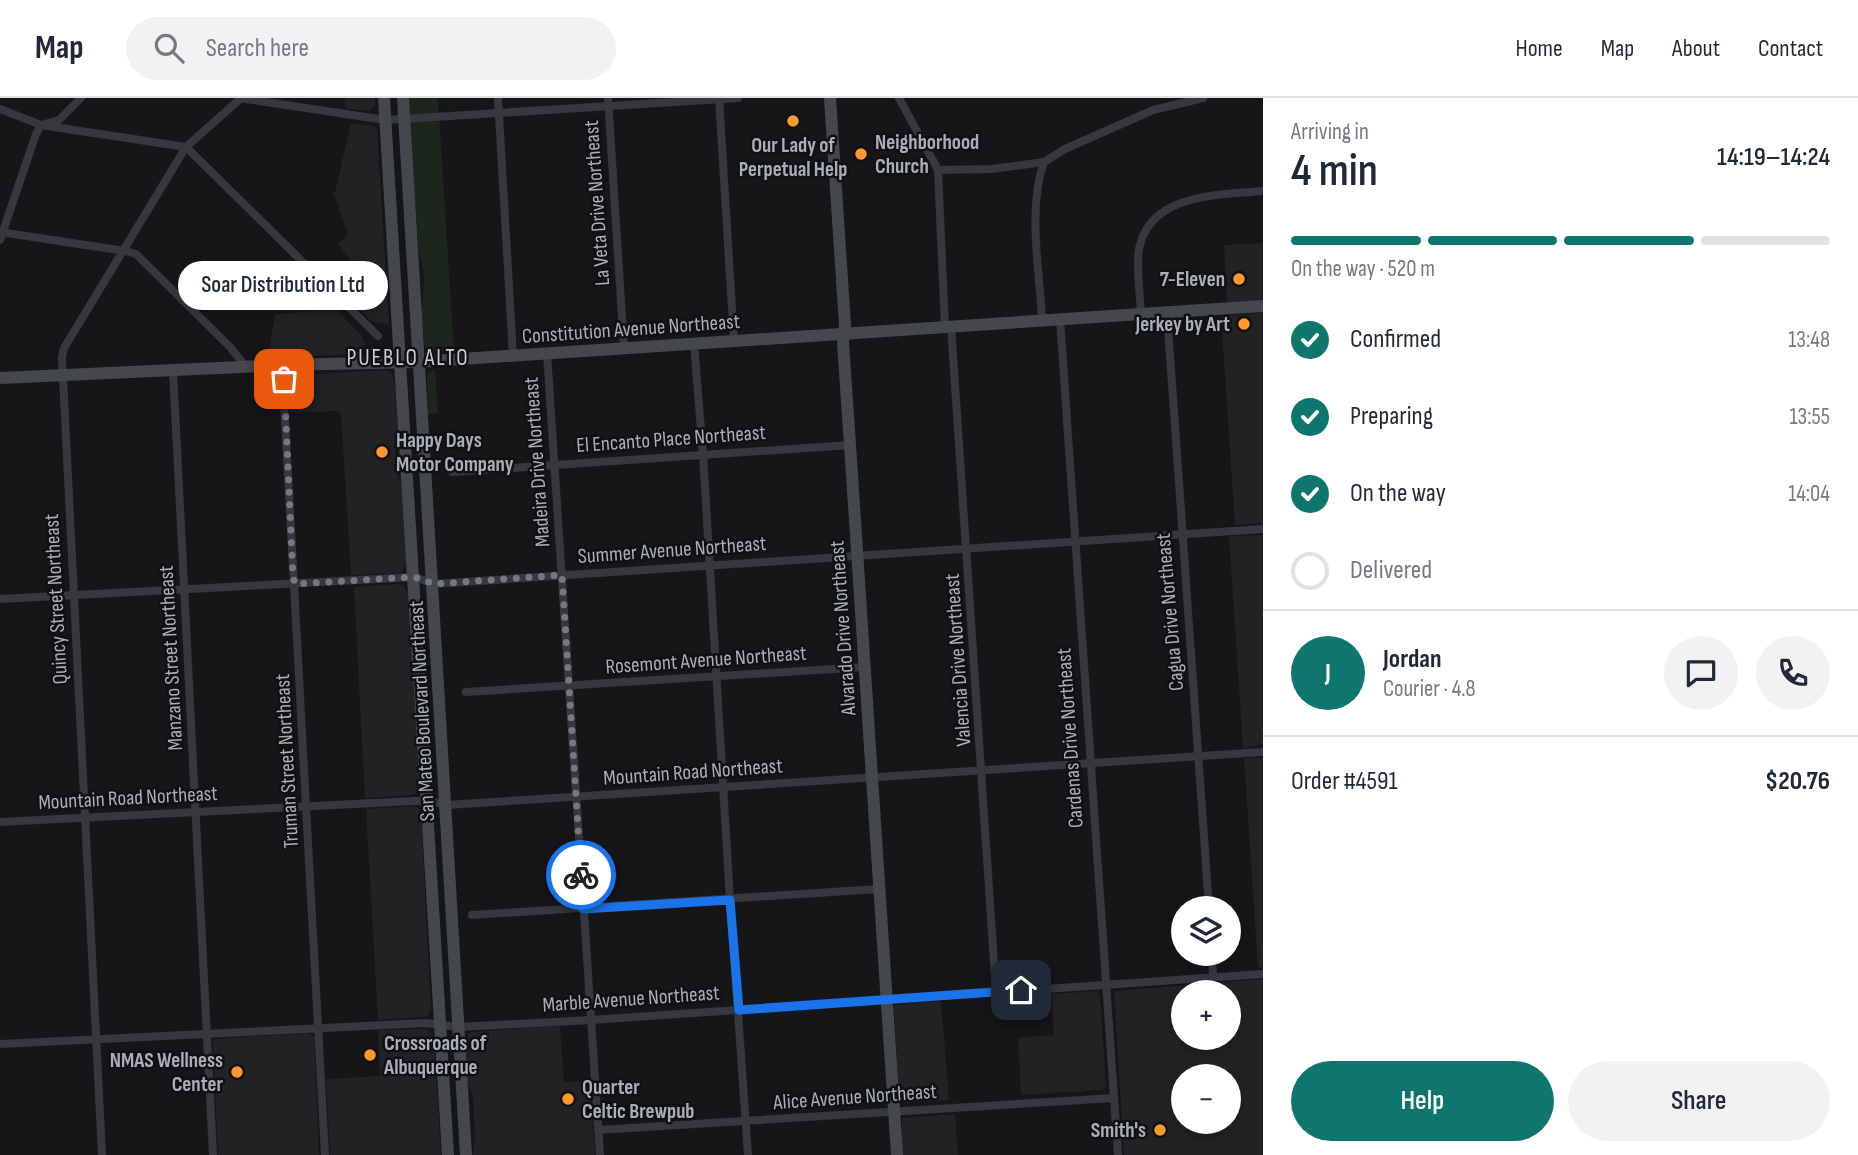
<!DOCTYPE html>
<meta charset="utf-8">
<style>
:root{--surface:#fff;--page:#f2f2f3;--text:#1f2937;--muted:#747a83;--line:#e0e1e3;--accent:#0f766e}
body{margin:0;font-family:"Sofia Sans Condensed",sans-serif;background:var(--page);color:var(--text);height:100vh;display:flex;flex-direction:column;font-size:26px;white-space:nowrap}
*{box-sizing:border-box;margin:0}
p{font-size:23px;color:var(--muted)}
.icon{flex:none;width:38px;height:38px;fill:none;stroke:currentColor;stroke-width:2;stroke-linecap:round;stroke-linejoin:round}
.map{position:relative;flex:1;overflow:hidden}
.drawer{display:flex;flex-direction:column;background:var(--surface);width:595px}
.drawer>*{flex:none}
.buttons{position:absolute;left:1171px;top:798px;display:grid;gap:14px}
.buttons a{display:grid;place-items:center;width:70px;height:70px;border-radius:50%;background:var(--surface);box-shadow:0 4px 10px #0003;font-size:35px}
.pin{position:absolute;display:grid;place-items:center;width:60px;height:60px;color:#fff;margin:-30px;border-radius:14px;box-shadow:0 4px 10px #0006}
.courier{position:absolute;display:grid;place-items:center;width:70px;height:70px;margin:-35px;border:5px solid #1a73e8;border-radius:50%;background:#fff;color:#222;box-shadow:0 2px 9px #0007}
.bubble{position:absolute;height:49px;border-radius:24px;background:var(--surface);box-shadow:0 4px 10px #0003;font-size:23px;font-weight:600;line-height:49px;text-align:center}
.overview em{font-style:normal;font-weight:600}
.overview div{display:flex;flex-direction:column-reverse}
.overview{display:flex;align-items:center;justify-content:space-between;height:119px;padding:0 28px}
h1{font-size:46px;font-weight:600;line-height:52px}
.bar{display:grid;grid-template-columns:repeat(4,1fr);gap:10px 7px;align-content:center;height:84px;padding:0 28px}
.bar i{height:9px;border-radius:5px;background:var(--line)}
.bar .selected{background:var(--accent)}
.bar p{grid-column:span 4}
.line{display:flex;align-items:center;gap:18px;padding:0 28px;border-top:2px solid var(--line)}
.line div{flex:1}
.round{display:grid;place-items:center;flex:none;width:74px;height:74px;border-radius:37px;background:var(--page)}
ol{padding:0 28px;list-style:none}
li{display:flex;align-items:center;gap:21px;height:77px}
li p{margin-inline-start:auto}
li .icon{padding:7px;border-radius:50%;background:var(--accent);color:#fff;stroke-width:4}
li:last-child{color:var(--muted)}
li i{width:38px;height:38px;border:4px solid var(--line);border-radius:50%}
.action{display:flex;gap:14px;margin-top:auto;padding:14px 28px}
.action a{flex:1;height:80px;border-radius:42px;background:var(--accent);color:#fff;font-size:28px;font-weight:600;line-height:80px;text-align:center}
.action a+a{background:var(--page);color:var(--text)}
header{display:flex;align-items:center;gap:42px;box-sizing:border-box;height:98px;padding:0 35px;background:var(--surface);border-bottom:2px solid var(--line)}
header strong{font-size:33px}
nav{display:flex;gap:38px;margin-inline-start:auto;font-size:24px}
.search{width:490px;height:63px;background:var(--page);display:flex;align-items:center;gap:18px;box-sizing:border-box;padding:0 24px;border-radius:38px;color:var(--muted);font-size:26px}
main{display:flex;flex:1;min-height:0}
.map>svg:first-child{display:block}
</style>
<header>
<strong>Map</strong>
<div class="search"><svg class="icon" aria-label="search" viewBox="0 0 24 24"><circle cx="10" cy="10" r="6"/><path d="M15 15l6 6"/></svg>Search here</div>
<nav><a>Home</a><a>Map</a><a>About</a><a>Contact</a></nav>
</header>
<main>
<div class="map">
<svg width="1263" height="1057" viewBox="0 0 1263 1057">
<rect width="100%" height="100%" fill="#161618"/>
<g fill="#222225" fill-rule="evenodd">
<path d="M344,0H375V9L368,13L346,10Z"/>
<path d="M351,25L374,28L377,31L389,227L371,223L340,192L359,173L338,146L348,136L333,94H335Z"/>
<path d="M1263,145V202L1227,205L1224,147Z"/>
<path d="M337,212L362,238L365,247L362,253L353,256L268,260L275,216Z"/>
<path d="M1263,215V425L1235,427L1221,218Z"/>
<path d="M386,272L392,276L394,281L398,332L395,344L397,375L402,390L406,467L401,475L351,477L341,317L336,313L290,315L289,280L292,277Z"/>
<path d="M1263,437V646L1243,650L1229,438Z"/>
<path d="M396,486L403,487L408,495L420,691L413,697L365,700L354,489Z"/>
<path d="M1244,660H1263V869L1258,870Z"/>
<path d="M413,708L418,710L421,717L431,910L428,918L424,919L378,922L366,711Z"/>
<path d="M1263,881V1057H1124L1114,893ZM1183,894H1228V940H1183ZM1183,978H1228V1024H1183Z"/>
<path d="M1097,893L1100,897L1106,989L1102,992L1021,997L1018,940L1054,937L1051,896Z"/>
<path d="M941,903L949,1002L903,1005L899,1001L894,907Z"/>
<path d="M560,928L564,984L590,983L595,1057H473L475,1041L473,997L468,987L465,950L468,937L471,934Z"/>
<path d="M428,931L434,939L441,1057H330L326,981L380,978L378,932Z"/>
<path d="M308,935L314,939L319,1057H218L213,944L215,941Z"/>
<path d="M955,1016L958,1057H902V1020Z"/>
</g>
<g fill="#1d261d">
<path d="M408,0H438L454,254L433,255L425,249C424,238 422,226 422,214C423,194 427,177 419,157Z"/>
<path d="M435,271L438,315L428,316L427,279L428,275Z"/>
</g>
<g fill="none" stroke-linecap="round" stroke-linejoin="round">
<g stroke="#36383d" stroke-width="8">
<path d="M240,0L386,22L738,0"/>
<path d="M498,0L513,258"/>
<path d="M608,0L624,250"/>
<path d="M719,0L734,243"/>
<path d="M899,0L938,72L945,229"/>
<path d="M0,11L41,27L186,49L378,238"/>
<path d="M938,72L992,71L1044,64L1065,51L1153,12L1203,0"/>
<path d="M0,134L125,153L136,156L230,249L246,269"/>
<path d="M0,142L36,36L41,27L59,22L81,0"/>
<path d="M1167,215L1209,810"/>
<path d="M1141,216C1140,195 1136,171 1139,151C1150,95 1219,97 1263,93"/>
<path d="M1060,221L1118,1057"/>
<path d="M1042,223C1040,173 1027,111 1044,64"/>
<path d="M951,228L996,894"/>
<path d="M694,246L703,356L730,802L748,1057"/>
<path d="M547,255L600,1057"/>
<path d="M282,267L325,1057"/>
<path d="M173,272L213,1057"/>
<path d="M452,374L850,347"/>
<path d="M0,501L415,479L434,486L1263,431"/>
<path d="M466,594L864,569"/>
<path d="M0,724L413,703H428L447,707L1263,654"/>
<path d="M472,817L879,791"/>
<path d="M1212,856L1213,879"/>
<path d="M0,946L426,925L459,929L591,922L1263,876"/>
<path d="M598,1032L1114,1000"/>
<path d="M102,1057L62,259L64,250L186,49L241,0"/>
</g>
<g stroke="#44484d" stroke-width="12">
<path d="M384,0L448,1057"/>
<path d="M403,0L466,1057"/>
<path d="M830,0L845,227L843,245L850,347L897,1057"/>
<path d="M0,280L282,267L417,264L1263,208"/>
</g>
</g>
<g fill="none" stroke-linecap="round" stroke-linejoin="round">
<path stroke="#747981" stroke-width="7" stroke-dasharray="0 12.6" d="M284,281L293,479L295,486L415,479L434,486L562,477L581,777"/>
<path stroke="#1a73e8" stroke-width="9" d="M581,777L583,811L730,802L739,912L1021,892"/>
</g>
<g fill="#fd9929" stroke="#111113" stroke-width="2.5">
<circle cx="793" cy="23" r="7"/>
<circle cx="861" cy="56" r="7"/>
<circle cx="1239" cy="181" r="7"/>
<circle cx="1244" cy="226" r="7"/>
<circle cx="382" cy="354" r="7"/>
<circle cx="370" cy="957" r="7"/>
<circle cx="237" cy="974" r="7"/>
<circle cx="568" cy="1001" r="7"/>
<circle cx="1160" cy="1032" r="7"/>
</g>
<g text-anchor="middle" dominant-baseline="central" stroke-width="5" stroke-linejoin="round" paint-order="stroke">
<g font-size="21" font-weight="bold" fill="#a7afb9" stroke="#111113" text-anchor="start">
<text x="875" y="44">Neighborhood<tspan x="875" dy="24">Church</tspan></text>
<text x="793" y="47" text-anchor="middle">Our Lady of<tspan x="793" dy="24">Perpetual Help</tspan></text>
<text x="1225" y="181" text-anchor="end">7-Eleven</text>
<text x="1230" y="226" text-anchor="end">Jerkey by Art</text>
<text x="396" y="342">Happy Days<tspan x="396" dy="24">Motor Company</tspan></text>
<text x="384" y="945">Crossroads of<tspan x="384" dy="24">Albuquerque</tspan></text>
<text x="223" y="962" text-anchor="end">NMAS Wellness<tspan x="223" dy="24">Center</tspan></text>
<text x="582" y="989">Quarter<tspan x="582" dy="24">Celtic Brewpub</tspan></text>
<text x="1146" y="1032" text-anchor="end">Smith's</text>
</g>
<g font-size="21" fill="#a7afb9" stroke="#111113">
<text transform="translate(597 105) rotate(-94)">La Veta Drive Northeast</text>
<text transform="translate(631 231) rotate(-4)">Constitution Avenue Northeast</text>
<text transform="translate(671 341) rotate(-4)">El Encanto Place Northeast</text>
<text transform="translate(537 364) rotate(-94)">Madeira Drive Northeast</text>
<text transform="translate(672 452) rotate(-4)">Summer Avenue Northeast</text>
<text transform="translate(56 501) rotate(-93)">Quincy Street Northeast</text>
<text transform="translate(1170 514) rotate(-95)">Cagua Drive Northeast</text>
<text transform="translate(843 530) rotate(-94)">Alvarado Drive Northeast</text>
<text transform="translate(171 560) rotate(-93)">Manzano Street Northeast</text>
<text transform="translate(706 562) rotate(-4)">Rosemont Avenue Northeast</text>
<text transform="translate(958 562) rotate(-94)">Valencia Drive Northeast</text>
<text transform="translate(422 613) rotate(-93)">San Mateo Boulevard Northeast</text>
<text transform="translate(1070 640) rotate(-94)">Cardenas Drive Northeast</text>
<text transform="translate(287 663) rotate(-93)">Truman Street Northeast</text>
<text transform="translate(693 674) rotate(-4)">Mountain Road Northeast</text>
<text transform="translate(128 700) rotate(-3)">Mountain Road Northeast</text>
<text transform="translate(631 901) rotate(-4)">Marble Avenue Northeast</text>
<text transform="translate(855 999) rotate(-4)">Alice Avenue Northeast</text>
</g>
<g font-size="23" letter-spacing="2" fill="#c8cdd4" stroke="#111113">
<text x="408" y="260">PUEBLO ALTO</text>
</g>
</g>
</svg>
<div class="buttons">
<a><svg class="icon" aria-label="layers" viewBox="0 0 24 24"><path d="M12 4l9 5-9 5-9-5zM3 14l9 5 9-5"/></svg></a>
<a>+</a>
<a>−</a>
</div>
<div class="pin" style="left:284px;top:281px;background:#ea580c"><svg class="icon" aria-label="bag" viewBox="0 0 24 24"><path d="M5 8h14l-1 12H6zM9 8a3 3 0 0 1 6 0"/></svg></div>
<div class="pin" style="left:1021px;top:892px;background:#1f2937"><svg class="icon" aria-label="home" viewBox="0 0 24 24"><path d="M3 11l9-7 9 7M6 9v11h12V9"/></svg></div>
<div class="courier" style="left:581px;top:777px"><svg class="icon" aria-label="bike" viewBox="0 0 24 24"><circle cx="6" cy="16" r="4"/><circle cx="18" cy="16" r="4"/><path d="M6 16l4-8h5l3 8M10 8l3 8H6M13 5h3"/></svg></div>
<div class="bubble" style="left:178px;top:163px;width:210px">Soar Distribution Ltd</div>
</div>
<section class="drawer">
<div class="overview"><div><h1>4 min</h1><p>Arriving in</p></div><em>14:19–14:24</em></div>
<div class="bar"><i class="selected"></i><i class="selected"></i><i class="selected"></i><i></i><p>On the way · 520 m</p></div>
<ol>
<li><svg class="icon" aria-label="check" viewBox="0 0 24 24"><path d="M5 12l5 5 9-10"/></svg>Confirmed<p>13:48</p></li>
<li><svg class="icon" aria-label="check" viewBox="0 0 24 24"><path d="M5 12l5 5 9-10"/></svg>Preparing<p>13:55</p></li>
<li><svg class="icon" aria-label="check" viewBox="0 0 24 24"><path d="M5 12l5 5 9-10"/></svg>On the way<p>14:04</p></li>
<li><i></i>Delivered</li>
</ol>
<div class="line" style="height:126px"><b class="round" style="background:var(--accent);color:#fff">J</b><div><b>Jordan</b><p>Courier · 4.8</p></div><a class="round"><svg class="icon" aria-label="chat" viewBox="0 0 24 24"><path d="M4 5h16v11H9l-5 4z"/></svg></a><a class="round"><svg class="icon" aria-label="phone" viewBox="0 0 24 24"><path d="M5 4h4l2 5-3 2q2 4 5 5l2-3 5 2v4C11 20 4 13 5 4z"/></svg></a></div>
<div class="line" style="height:91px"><div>Order #4591</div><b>$20.76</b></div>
<div class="action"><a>Help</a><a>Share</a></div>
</section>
</main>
